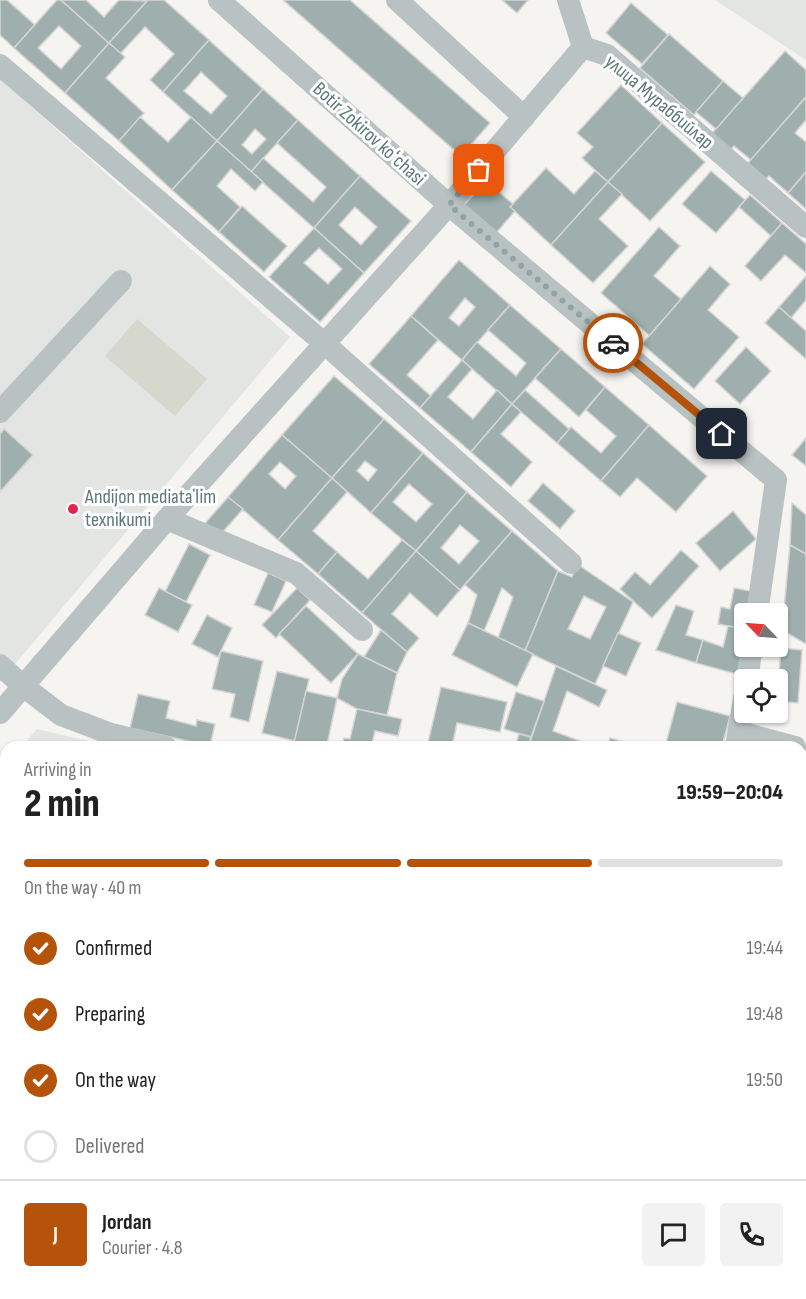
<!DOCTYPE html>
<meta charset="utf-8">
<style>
:root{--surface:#fff;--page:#f2f2f2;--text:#222;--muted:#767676;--line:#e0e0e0;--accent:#b45309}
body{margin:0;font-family:"Sofia Sans Condensed",sans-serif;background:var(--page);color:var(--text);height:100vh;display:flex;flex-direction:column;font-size:22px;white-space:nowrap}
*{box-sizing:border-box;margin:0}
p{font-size:20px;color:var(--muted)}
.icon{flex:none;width:33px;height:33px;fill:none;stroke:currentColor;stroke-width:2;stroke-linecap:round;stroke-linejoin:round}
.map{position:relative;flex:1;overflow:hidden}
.sheet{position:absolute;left:0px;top:741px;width:807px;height:558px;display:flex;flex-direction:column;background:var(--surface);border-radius:18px 18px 0 0;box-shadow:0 2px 4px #0004}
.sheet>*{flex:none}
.needle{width:39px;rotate:295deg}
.buttons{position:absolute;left:734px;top:603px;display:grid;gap:12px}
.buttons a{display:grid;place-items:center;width:54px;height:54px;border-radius:6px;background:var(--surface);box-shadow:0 2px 4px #0004;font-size:30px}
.pin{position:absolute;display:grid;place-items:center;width:51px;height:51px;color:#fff;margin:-26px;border-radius:12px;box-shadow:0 3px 9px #0006}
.courier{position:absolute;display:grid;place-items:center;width:60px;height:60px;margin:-30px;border:4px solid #b45309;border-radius:50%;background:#fff;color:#222;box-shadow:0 2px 8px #0007}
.overview em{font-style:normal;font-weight:800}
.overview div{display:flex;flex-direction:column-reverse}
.overview{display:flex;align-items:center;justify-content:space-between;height:102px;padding:0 24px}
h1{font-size:39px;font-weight:800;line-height:45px}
.bar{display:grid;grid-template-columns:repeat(4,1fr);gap:9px 6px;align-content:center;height:72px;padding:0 24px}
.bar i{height:8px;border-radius:4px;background:var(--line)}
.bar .on{background:var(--accent)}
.bar p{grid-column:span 4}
.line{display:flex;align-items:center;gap:15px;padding:0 24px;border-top:2px solid var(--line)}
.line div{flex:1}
.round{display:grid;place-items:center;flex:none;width:63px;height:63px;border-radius:6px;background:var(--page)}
ol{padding:0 24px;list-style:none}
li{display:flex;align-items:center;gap:18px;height:66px}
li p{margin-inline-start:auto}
li .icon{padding:6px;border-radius:50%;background:var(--accent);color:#fff;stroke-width:4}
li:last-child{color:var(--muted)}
li i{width:33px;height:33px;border:3px solid var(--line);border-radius:50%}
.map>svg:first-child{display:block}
</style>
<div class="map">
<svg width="806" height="1299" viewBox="0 0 806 1299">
<rect width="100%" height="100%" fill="#f5f4f1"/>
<g fill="#e3e5e3">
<path d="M715,0H806V60Z"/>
<path d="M0,79L290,337L0,682Z"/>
<path d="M37,729L115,747H21Z"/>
<path d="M6,764V856L0,850V771Z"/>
<path d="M806,1105V1299H265L258,1293H801V1109Z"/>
</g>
<path fill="#d6d8ce" d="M137,319L207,379L175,416L105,356Z"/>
<g fill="#9eafae" stroke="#d7d5d4" stroke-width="1.5" fill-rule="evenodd">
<path d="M0,0H7L35,25L14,48L0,35Z"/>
<path d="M57,0H61L109,43L65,93L14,48ZM59,26L81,46L61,69L38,48Z"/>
<path d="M61,0H86L104,17L119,0L147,1L109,43Z"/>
<path d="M148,0H164L209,40L163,92L150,80L174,54L145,27L120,54L109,43Z"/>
<path d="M283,0H350L490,123L461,156Z"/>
<path d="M502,0H528L517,13Z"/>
<path d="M631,3L668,35L642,64L606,33Z"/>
<path d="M669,34L723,81L694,115L640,68Z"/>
<path d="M209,40L263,89L217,141L163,92ZM201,72L227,96L211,114L184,91Z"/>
<path d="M109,43L125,57L106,78L144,113L119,141L65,93Z"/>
<path d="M785,51L806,70V97L751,160L734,146L731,149L712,133Z"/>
<path d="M723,81L743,98L716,129L696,112Z"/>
<path d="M621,85L662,123L608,182L582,158L593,147L577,133Z"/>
<path d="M263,89L298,120L251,172L217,141ZM255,129L266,139L252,154L242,145Z"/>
<path d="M806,97V120L795,133L806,142V172L788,193L769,176L766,179L748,163Z"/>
<path d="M140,117L168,142L191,117L217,141L172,190L119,141Z"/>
<path d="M298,120L360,176L314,228L251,172L263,158L313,202L326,187L277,143Z"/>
<path d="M662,123L705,162L650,221L608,182Z"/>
<path d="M217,141L263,182L255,191L231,169L217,186L240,207L219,232L172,190Z"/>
<path d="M546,168L574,194L595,171L608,182L551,245L510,207Z"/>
<path d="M711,171L745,200L716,233L682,204Z"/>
<path d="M806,172V209L788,193Z"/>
<path d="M360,176L411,221L364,273L314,228ZM355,207L377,227L361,245L339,225Z"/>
<path d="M486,181L513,204L510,207L515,211L496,233L464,205Z"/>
<path d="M608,182L622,194L599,219L628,246L593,283L551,245Z"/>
<path d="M750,195L782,223L771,236L739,207Z"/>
<path d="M242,206L287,246L264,272L219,232Z"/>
<path d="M782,223L806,244V273L785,255L761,281L745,266Z"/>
<path d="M659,227L680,246L654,276L681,299L650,336L601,293Z"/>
<path d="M314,228L364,273L320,322L269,277ZM319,248L342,269L328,284L304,263Z"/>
<path d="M459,260L510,305L462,360L411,316ZM465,298L475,307L459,326L449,318Z"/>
<path d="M710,266L730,284L708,310L739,337L694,389L642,344Z"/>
<path d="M806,276V300L791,318L779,307Z"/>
<path d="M510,305L561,349L512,404L462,360L477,342L516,376L526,363L488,330Z"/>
<path d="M779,307L806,331V359L765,323Z"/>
<path d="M411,316L438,340L407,375L431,396L420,408L369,364Z"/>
<path d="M746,347L771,371L740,404L715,381Z"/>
<path d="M561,349L605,387L579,417L535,378Z"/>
<path d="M462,360L472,369L448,397L473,419L497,390L512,404L471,452L420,408Z"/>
<path d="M334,376L384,419L332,478L282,435Z"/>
<path d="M605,387L649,425L601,481L557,443L571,427L601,453L616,436L586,410Z"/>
<path d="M525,390L569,429L557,443L512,404Z"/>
<path d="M512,404L521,412L501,434L532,462L511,487L471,452Z"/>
<path d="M384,419L423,453L371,513L332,478ZM365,461L377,470L368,481L357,471Z"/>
<path d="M649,425L707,476L676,512L637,478L620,497L601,481Z"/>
<path d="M4,429L33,455L0,492V434Z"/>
<path d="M282,435L332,478L278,540L228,497ZM280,462L296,476L285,489L269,474Z"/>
<path d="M806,438V466L792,455Z"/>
<path d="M423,453L467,492L416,551L371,513ZM409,484L432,504L416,522L393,502Z"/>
<path d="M332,478L347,492L313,531L337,552L318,574L278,540Z"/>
<path d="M543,483L575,511L560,529L528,501Z"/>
<path d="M467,492L512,531L460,590L416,551ZM460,525L479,541L459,564L441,548Z"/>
<path d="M228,497L243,509L221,534L201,528Z"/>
<path d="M792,503L806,515V554L790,545Z"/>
<path d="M733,511L756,539L720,571L696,543Z"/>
<path d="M512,531L558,571L525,651L498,638L513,597L502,588L484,631L468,623L477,595L465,585Z"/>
<path d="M402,540L416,551L362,613L318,574L337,552L368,579Z"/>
<path d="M189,544L210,555L186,602L165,592Z"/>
<path d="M790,545L806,554V644L782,630Z"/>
<path d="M681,550L699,566L652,618L620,589L635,572L650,585Z"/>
<path d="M416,551L460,590L437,617L410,593L392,614L419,638L407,652L362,613Z"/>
<path d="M577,564L633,602L595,684L525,651L558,571L572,577ZM584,596L606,607L590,639L568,629Z"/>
<path d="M268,573L286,581L272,612L254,605Z"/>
<path d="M159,588L192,605L178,632L145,615Z"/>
<path d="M297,588L310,600L276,638L262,625Z"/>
<path d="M734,588L756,592L752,614H744V629L718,624L721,607L730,609Z"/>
<path d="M676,605L694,611L686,635L703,640L696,663L656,650Z"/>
<path d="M306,606L358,654L331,683L279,634Z"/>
<path d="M207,615L232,628L218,657L192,644Z"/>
<path d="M468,623L533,654L517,687L452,655Z"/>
<path d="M728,626L744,629V646L740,675L696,663L703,640L723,647Z"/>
<path d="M381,630L407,652L397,673L364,657Z"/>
<path d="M618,633L641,643L626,676L603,666Z"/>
<path d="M781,648L802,650L798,703L777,701Z"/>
<path d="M221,651L263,661L249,722L230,717L235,694L212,689Z"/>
<path d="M358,654L397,673L387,715L357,709L337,698L342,679Z"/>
<path d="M556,666L607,690L599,707L567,691L553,731L596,747H534L529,745Z"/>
<path d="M277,671L309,679L295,741L262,733Z"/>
<path d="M441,687L507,702L500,732L457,723L452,747H427Z"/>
<path d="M306,691L337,698L327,745L336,747H293Z"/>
<path d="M516,692L544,701L531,737L504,729Z"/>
<path d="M138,694L170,701L166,718L196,726L197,720L215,724L210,746L130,728Z"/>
<path d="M677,702L730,716L722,747H665Z"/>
<path d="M357,709L402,719L398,736L375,731L372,744L385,747H342L344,738L350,739Z"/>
<path d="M519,734L531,737L528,747H515Z"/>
<path d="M610,738L631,744L630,747H607Z"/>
<path d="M806,762V808L801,815V770Z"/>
<path d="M0,853L6,858V1061L0,1055Z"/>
<path d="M801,889L806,891V929L801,927Z"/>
<path d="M0,1141L6,1147V1178L4,1181L0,1177Z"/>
<path d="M6,1178V1218L0,1224V1184Z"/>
<path d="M6,1270V1293H12L18,1299H0V1276Z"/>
<path d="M34,1293H60L65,1297L63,1299H36L38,1297Z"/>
<path d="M72,1293H94L100,1299H78Z"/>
<path d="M368,1293H448L443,1299H363Z"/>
</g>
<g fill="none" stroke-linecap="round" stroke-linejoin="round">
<g stroke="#b9c2c2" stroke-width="22">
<path d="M219,0L449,205L776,480L757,614"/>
<path d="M397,0L524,117"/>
<path d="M568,0L583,47"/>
<path d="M0,65L325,344L571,563"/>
<path d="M0,412L121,281"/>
<path d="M167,519L296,573L362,630"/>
<path d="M0,665L23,686L61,715L111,734L166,747"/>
<path d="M747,680L752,646"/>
<path d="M0,713L167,519L449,205L583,47L607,55L806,227"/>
<path d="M739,732L795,747"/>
<path d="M736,746L744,698"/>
<path d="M801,954L806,956"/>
<path d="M0,1106L6,1112"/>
<path d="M0,1253L6,1247"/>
<path d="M203,1293L210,1299"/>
<path d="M679,1293L685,1299"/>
<path d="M781,1293L787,1299"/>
<path d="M294,1299L299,1293"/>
<path d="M468,1299H469"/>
<path d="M628,1299L634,1293"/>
</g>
</g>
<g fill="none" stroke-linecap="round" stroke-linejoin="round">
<path stroke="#92a3a2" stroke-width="6" stroke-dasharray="0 10.8" d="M479,170L449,205L613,343"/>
<path stroke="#b45309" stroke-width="8" d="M613,343L722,434"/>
</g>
<circle fill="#e32453" stroke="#fff" stroke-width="2" cx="73" cy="509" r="6"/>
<g text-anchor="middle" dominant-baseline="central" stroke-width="6" stroke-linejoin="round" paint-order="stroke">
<g font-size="20" fill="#5c7877" stroke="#fff">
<text transform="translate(659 102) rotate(40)">улица Мураббийлар</text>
<text transform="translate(369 134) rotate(42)">Botir Zokirov koʻchasi</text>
</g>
<g font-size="20" fill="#5c7877" stroke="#fff" text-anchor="start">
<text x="85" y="497">Andijon mediataʼlim<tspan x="85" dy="23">texnikumi</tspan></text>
</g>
</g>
</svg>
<div class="buttons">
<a><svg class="needle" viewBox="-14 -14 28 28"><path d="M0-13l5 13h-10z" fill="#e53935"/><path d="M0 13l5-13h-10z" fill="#767676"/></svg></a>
<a><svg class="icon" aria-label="locate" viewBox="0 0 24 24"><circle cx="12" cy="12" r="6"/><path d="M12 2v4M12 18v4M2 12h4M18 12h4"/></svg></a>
</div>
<div class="pin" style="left:479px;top:170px;background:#ea580c"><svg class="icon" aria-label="bag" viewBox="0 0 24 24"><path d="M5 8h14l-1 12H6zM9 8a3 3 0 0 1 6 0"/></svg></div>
<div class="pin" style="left:722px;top:434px;background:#1f2937"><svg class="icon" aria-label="home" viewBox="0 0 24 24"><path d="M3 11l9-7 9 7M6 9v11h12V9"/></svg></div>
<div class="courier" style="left:613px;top:343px"><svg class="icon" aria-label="car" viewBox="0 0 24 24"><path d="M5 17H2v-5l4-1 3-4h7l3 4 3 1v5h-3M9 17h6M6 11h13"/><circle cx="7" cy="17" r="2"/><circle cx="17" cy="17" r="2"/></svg></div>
<section class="sheet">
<div class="overview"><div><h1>2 min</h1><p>Arriving in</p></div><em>19:59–20:04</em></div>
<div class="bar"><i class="on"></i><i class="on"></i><i class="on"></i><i></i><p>On the way · 40 m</p></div>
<ol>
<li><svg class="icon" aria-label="check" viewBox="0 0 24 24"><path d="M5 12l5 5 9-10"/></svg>Confirmed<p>19:44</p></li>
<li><svg class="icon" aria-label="check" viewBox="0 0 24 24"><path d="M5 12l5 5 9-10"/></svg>Preparing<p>19:48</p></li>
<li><svg class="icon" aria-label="check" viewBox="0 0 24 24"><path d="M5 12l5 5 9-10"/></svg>On the way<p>19:50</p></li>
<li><i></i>Delivered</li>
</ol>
<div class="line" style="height:108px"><b class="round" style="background:var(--accent);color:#fff">J</b><div><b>Jordan</b><p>Courier · 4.8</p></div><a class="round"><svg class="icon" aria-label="chat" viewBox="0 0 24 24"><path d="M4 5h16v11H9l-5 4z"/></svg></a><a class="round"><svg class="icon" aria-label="phone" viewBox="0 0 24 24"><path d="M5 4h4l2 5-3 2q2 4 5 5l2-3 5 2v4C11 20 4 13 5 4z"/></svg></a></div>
</section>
</div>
